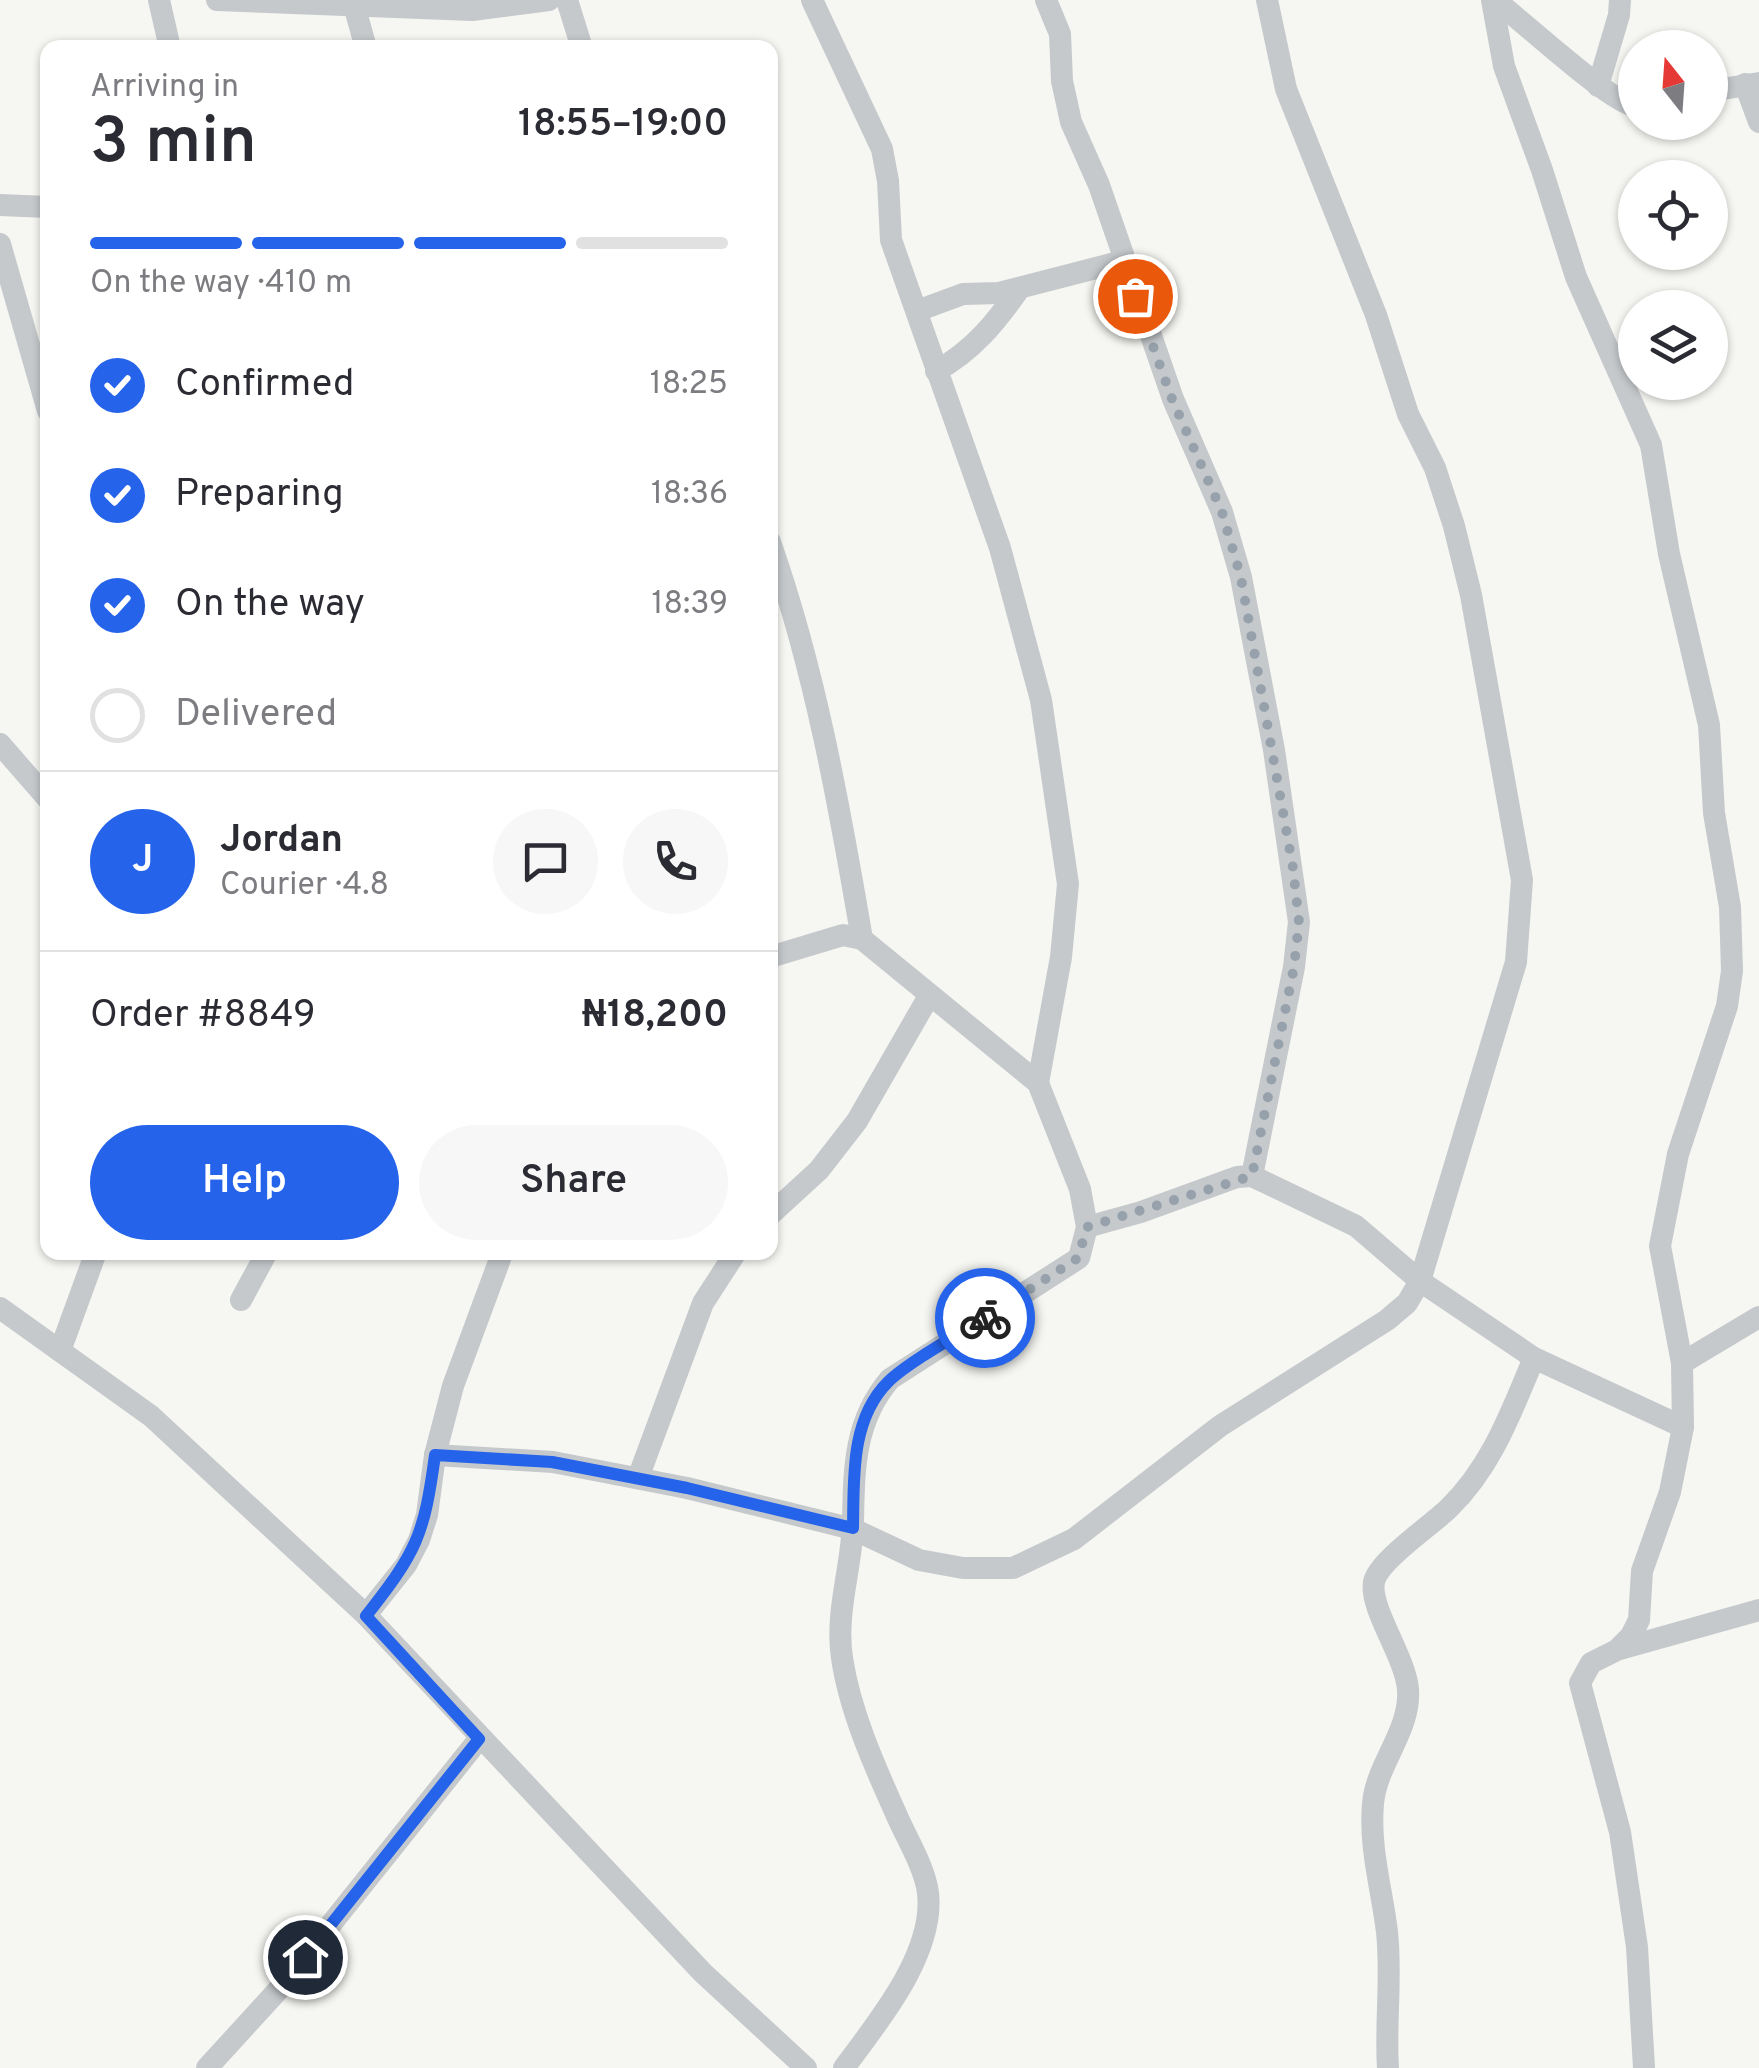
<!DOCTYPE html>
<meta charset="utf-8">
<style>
:root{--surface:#fff;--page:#f7f7f7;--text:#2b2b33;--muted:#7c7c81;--line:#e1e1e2;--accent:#2563eb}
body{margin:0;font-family:Overpass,sans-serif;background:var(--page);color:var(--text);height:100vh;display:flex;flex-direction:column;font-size:38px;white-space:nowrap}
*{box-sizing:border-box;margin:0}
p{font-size:32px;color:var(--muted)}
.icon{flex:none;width:55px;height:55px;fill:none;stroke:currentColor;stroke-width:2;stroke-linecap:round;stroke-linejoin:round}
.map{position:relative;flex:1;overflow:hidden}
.panel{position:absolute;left:40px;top:40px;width:738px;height:1220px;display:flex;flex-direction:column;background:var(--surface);border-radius:20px;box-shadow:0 2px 8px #0004}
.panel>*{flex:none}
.needle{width:65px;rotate:343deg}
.controls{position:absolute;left:1618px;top:30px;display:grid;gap:20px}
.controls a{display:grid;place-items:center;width:110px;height:110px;border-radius:50%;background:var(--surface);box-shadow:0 2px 8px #0004;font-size:50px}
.pin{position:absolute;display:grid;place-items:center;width:85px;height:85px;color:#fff;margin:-42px;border:5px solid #fff;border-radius:50%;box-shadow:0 2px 10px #0007}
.courier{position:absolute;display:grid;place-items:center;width:100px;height:100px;margin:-50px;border:8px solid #2563eb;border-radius:50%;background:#fff;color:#222;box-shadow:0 2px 12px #0007}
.headline em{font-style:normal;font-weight:600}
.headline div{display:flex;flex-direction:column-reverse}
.headline{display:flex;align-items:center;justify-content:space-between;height:170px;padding:0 50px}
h1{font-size:65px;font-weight:600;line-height:75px}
.bar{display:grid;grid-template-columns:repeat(4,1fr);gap:15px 10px;align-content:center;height:120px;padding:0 50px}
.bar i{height:12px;border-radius:8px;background:var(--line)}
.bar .active{background:var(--accent)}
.bar p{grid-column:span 4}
.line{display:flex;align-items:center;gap:25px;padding:0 50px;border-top:2px solid var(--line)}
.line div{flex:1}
.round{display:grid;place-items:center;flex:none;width:105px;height:105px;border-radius:52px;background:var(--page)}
ol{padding:0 50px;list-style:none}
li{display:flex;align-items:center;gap:30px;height:110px}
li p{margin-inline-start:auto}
li .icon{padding:10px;border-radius:50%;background:var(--accent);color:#fff;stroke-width:4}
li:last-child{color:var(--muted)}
li i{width:55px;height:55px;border:5px solid var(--line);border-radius:50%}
.button{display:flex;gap:20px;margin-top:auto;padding:20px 50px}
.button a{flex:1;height:115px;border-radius:60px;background:var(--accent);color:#fff;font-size:40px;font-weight:600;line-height:115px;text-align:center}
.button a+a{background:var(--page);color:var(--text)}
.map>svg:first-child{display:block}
</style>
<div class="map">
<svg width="1759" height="2068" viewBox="0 0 1759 2068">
<rect width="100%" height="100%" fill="#f6f6f2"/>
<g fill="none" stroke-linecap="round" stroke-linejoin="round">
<g stroke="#c5c9cc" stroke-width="22">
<path d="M159,0L170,48"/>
<path d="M217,0L472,10L549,0"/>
<path d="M567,0L582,48"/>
<path d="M812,0L882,149L888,181L891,240L1000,548L1041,700L1068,884L1061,957L1038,1083"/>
<path d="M1046,0L1060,34L1062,81L1071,122L1099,185L1173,399L1222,512L1241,577L1274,750L1299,922L1294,967L1252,1176"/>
<path d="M1492,0L1504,66L1542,170L1576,277L1651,445L1669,554L1709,725L1714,813L1730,907L1732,971L1727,1006L1678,1154L1660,1246L1682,1363L1683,1427L1670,1492L1642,1571L1639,1620L1631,1636L1617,1650L1591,1663L1580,1683L1620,1832L1637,1947L1644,2068"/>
<path d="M1495,0C1520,19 1613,105 1635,106"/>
<path d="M354,5L366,48"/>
<path d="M1745,84L1759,122"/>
<path d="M1598,86L1619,15L1620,0"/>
<path d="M1710,91L1759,83"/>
<path d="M0,205L48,207"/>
<path d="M0,244L48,411"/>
<path d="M917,311L963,294L999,293L1123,261"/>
<path d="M936,371C973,351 996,322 1020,288"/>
<path d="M770,542C815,670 839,804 862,939"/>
<path d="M0,744L48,799"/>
<path d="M770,957L843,935L862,939L1038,1083L1080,1189L1087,1227L1079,1258L890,1379C854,1421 854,1469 853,1522C852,1567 835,1612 842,1658C850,1712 875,1767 897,1816C907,1839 925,1868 928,1893C935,1954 877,2023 844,2068"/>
<path d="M770,1215L819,1170L857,1121L929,996"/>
<path d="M1087,1227L1141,1212L1237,1177L1252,1176L1356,1226L1420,1281L1534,1358L1683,1427"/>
<path d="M241,1300L267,1252"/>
<path d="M0,1308L151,1416L366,1615L703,1973L806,2068"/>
<path d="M60,1351L96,1252"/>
<path d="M1682,1363L1759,1317"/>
<path d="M435,1455L553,1462L687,1488L853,1529L919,1560L963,1568H1013L1074,1539L1220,1426L1387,1320L1407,1303L1420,1281L1516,962L1522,880L1471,595L1454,526L1435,468L1408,414L1376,315L1286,89L1267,0"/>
<path d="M638,1478L703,1303L736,1252"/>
<path d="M366,1615L406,1565L419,1540L427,1515L435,1455L453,1386L500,1259L499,1252"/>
<path d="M1620,1649L1759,1610"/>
<path d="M207,2068L280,1988L479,1739"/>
<path d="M1388,2068C1385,2023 1392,1977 1387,1932C1382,1890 1369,1847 1373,1804C1376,1764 1411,1731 1408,1689C1405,1656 1369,1608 1374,1582C1378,1561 1432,1525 1449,1508C1492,1466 1511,1412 1534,1358"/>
</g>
</g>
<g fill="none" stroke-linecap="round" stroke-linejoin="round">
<path stroke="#96a1ab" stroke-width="10" stroke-dasharray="0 18" d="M985,1318L1078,1258L1087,1227L1252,1176L1294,967L1299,922L1293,868L1241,578L1222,512L1172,399L1135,296"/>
<path stroke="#2563eb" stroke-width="12" d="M305,1957L479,1739L366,1616C417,1551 424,1536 435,1455L552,1462L687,1488L853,1528C854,1479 850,1420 888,1382C907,1363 959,1334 985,1318"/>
</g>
</svg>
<div class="controls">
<a><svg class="needle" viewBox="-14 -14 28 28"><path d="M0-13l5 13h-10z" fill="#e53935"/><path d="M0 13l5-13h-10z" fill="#7c7c81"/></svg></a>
<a><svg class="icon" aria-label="locate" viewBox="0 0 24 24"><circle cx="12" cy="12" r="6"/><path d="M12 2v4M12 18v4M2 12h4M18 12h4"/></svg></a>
<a><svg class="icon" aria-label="layers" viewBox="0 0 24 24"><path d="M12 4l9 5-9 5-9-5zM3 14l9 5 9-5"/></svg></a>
</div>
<div class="pin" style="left:1135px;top:296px;background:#ea580c"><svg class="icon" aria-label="bag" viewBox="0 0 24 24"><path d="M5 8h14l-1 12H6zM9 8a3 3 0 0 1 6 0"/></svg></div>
<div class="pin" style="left:305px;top:1957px;background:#1f2937"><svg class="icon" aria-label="home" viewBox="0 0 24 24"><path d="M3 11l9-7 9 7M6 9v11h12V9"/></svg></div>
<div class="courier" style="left:985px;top:1318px"><svg class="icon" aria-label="bike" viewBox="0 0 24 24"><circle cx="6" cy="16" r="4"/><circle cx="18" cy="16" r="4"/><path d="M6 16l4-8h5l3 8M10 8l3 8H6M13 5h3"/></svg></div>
<section class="panel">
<div class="headline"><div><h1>3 min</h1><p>Arriving in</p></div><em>18:55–19:00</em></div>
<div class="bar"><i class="active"></i><i class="active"></i><i class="active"></i><i></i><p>On the way · 410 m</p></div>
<ol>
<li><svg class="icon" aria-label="check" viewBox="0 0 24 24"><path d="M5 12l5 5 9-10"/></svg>Confirmed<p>18:25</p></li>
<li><svg class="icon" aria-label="check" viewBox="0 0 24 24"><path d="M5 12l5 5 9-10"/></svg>Preparing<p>18:36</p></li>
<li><svg class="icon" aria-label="check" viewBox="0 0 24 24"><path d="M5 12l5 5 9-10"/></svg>On the way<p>18:39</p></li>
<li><i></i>Delivered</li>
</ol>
<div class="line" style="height:180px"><b class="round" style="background:var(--accent);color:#fff">J</b><div><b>Jordan</b><p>Courier · 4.8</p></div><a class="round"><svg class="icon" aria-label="chat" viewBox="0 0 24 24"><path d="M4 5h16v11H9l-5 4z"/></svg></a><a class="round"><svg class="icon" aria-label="phone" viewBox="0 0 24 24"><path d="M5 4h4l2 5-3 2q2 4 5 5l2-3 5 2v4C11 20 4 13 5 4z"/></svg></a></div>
<div class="line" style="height:130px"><div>Order #8849</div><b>₦18,200</b></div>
<div class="button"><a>Help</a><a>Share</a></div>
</section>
</div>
